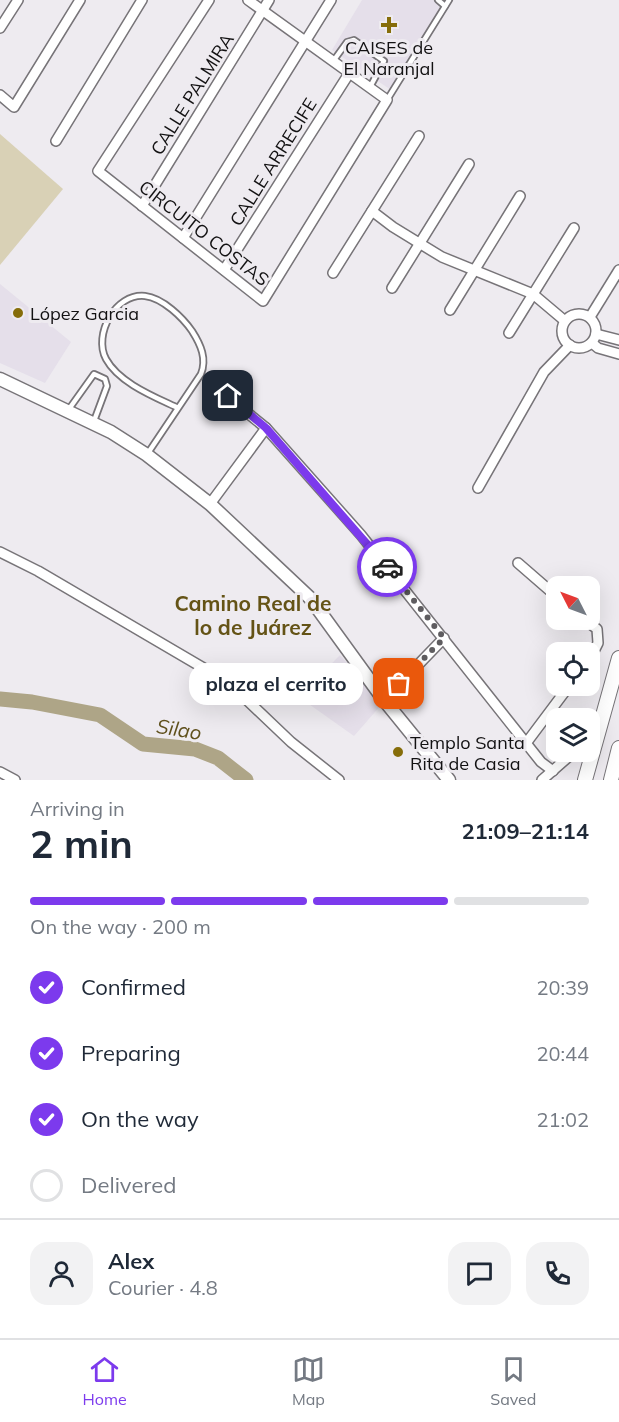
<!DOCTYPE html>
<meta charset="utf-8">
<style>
:root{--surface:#fff;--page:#f2f2f3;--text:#1f2937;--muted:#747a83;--line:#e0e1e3;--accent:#7c3aed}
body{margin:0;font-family:Mulish,sans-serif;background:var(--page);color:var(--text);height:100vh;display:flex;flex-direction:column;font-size:22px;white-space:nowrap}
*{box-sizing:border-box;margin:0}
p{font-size:20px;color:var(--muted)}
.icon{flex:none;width:33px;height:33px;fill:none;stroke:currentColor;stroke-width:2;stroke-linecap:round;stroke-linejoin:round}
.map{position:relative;height:780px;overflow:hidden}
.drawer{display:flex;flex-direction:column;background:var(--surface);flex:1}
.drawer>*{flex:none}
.needle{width:39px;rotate:312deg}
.buttons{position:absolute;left:546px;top:576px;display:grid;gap:12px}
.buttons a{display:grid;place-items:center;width:54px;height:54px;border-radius:12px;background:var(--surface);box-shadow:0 6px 24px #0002;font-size:30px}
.pin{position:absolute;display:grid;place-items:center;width:51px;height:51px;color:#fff;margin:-26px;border-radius:12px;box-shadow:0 3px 9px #0006}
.courier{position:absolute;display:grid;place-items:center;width:60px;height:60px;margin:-30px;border:4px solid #7c3aed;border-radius:50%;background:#fff;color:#222;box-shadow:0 2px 8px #0007}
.bubble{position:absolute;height:42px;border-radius:18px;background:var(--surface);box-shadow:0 6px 24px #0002;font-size:20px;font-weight:700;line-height:42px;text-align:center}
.head em{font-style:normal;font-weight:700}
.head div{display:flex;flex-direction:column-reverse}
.head{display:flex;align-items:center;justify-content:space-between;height:102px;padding:0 30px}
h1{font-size:39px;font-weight:700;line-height:45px}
.bar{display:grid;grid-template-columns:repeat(4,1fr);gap:9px 6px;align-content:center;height:72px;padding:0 30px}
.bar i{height:8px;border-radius:4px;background:var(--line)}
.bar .on{background:var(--accent)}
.bar p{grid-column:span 4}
.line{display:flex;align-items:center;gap:15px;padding:0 30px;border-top:2px solid var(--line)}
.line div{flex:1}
.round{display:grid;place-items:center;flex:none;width:63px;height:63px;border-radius:18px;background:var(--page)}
ol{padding:0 30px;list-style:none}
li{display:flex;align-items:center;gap:18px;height:66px}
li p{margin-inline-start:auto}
li .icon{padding:6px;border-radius:50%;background:var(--accent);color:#fff;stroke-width:4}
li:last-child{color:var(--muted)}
li i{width:33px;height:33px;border:3px solid var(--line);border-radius:50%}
.dock{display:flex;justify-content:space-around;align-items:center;height:84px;border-top:2px solid var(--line);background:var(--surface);font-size:16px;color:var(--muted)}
.dock a{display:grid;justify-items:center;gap:3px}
.dock .on{color:var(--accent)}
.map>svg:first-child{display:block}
</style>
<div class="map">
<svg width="619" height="780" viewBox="0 0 619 780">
<rect width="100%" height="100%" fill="#eeebf0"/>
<g fill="#e5dfea">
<path d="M362,0H446L391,90L332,50Z"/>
<path d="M0,284L71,342L45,383L0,363Z"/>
<path d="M340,655L382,704L354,736L299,697Z"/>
</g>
<path fill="#d9d1b6" d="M0,134L63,189L0,265Z"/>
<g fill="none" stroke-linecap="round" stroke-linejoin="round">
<path stroke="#aea587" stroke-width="15" d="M0,699L32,702L100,715L143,744L195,749L218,758L246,780"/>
<defs>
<g id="lane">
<path d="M438,0L445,6"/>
<path d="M334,60L347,42L354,40L384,61L370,87"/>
<path d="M387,100L449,0"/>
<path d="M69,409L94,374L105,379L107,386L94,421"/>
<path d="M148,453L201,374C207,359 201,345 192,331C183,318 163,298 145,296C115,293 93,335 106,359C119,383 155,397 178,408"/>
</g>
<g id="street">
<path d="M209,0L98,171L263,301L387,100L248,0"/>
<path d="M0,28L18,0"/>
<path d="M0,95L14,107L80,0"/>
<path d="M56,141L142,0"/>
<path d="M142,206L269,0"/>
<path d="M372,211L393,227L442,257L533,294L565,321"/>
<path d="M183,238L331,0"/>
<path d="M224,270L350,72"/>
<path d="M333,273L419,136"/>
<path d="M392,288L469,164"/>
<path d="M450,310L520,196"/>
<circle cx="579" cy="331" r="17"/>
<path d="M590,317L619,270"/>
<path d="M509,333L574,228"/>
<path d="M596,334L619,340"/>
<path d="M592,343L598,348L619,354"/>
<path d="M228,397L266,428L361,535L541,762L553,771"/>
<path d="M478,488L544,372L570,345"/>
<path d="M210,504L266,428"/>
<path d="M0,552L38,571L229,683L291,742L339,780"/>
<path d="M518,563L556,596"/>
<path d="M585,620L597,629L598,643L590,659"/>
<path d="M384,700L444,638"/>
<path d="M527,742L569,686"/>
<path d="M0,772L15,780"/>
<path d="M542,780L574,752"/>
</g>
<path id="secondary" d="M0,379L111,432L147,455L210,504L310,598L384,700L449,780"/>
<g id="primary">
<path d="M585,780L619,658"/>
<path d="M611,780L619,748"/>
</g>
</defs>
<use href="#lane" stroke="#777478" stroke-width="8"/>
<use href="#street" stroke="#777478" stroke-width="12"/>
<use href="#secondary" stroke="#777478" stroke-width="15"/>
<use href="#primary" stroke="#777478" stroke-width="16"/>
<use href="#lane" stroke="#fff" stroke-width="4.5"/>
<use href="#street" stroke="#fff" stroke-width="9"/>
<use href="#secondary" stroke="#fff" stroke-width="12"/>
<use href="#primary" stroke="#fff" stroke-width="14"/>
</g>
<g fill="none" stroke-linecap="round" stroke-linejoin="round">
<path stroke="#5f5d60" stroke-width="6" stroke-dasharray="0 10.8" d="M387,567L444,638L399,684"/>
<path stroke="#7c3aed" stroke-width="8" d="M228,396L266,428L387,567"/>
</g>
<g fill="#866d0a" stroke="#eeebf0" stroke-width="2">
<path d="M386 16h6v6h6v6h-6v6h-6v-6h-6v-6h6z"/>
<circle cx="18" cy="313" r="6"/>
<circle cx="398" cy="752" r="6"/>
</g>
<g text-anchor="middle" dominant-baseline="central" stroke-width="6" stroke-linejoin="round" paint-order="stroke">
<g font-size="18" fill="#121112" stroke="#eeebf0" text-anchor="start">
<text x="389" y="47" text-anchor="middle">CAISES de<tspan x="389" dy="21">El Naranjal</tspan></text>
<text x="30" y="313">López Garcia</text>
<text x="410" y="742">Templo Santa<tspan x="410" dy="21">Rita de Casia</tspan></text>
</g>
<g font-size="18" fill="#121112" stroke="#eeebf0">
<text transform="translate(192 94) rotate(-58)">CALLE PALMIRA</text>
<text transform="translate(273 162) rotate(-58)">CALLE ARRECIFE</text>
<text transform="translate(204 233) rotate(38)">CIRCUITO COSTAS</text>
</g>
<g font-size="20" font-style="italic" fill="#5f501c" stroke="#eeebf0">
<text transform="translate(179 729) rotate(9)">Silao</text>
</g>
<g font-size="21" font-weight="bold" fill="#645316" stroke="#eeebf0">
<text x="253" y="603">Camino Real de<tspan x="253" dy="24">lo de Juárez</tspan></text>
</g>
</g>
</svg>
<div class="buttons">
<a><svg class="needle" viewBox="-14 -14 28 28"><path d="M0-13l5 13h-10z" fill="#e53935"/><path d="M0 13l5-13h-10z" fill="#747a83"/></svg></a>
<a><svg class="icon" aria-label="locate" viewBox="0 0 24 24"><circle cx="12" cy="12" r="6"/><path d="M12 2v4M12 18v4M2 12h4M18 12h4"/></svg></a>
<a><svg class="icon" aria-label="layers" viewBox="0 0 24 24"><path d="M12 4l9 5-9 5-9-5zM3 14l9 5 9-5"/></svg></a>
</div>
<div class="pin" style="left:399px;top:684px;background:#ea580c"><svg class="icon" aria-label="bag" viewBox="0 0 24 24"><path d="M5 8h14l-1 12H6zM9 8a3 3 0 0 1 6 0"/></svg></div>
<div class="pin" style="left:228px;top:396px;background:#1f2937"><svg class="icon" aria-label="home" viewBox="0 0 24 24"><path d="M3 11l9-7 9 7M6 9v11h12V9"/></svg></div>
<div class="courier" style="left:387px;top:567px"><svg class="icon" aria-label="car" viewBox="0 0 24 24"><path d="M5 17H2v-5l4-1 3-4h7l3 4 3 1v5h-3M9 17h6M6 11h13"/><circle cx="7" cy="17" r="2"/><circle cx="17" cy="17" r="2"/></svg></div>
<div class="bubble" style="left:189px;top:663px;width:174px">plaza el cerrito</div>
</div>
<section class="drawer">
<div class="head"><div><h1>2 min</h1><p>Arriving in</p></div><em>21:09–21:14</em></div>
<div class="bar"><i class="on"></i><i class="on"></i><i class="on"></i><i></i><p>On the way · 200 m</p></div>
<ol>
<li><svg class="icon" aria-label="check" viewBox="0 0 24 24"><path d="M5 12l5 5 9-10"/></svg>Confirmed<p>20:39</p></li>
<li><svg class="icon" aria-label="check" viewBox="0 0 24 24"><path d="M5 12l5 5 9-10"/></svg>Preparing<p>20:44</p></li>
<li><svg class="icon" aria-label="check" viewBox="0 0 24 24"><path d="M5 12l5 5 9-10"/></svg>On the way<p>21:02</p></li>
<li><i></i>Delivered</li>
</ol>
<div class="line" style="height:108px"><a class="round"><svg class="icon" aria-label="person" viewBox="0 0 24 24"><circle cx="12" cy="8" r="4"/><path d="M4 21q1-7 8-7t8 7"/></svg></a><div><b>Alex</b><p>Courier · 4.8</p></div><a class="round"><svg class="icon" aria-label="chat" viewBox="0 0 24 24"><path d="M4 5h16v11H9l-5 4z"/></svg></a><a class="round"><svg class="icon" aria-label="phone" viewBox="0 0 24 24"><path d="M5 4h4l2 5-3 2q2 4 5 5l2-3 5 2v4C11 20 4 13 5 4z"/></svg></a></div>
</section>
<nav class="dock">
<a class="on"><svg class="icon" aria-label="home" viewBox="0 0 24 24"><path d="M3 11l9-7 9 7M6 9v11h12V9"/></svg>Home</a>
<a><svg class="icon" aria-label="map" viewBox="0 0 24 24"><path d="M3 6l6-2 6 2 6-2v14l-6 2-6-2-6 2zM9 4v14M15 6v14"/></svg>Map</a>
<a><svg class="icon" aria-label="saved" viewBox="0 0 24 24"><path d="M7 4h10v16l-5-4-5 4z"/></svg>Saved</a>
</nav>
